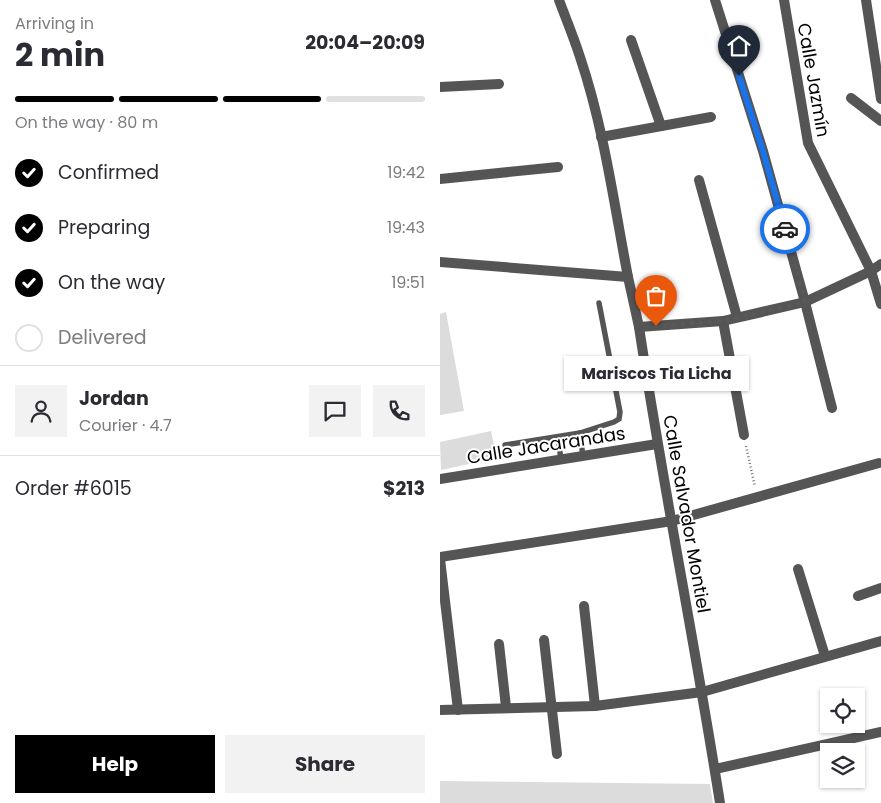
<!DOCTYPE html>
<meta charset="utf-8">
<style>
:root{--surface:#fff;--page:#f2f2f3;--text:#2b2b33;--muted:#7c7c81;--line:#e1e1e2;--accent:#000}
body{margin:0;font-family:Poppins,sans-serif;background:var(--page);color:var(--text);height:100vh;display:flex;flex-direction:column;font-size:19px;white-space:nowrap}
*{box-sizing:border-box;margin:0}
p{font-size:16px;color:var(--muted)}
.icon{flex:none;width:28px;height:28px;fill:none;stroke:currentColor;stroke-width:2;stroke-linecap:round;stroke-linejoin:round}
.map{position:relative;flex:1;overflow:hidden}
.side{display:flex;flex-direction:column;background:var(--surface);width:440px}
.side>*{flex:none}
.tools{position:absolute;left:380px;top:688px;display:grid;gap:10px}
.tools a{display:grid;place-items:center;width:45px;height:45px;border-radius:0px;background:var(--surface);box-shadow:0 1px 4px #0004;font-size:25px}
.pin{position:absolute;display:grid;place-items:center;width:42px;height:42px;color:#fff;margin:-51px -21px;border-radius:50% 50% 50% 0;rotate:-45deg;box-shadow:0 0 5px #0007}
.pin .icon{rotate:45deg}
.courier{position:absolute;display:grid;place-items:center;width:50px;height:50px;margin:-25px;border:4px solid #1a73e8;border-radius:50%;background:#fff;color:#222;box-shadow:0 1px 6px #0007}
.bubble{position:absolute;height:35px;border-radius:0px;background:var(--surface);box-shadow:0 1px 4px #0004;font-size:16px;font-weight:700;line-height:35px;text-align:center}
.headline em{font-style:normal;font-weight:700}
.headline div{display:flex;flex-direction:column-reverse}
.headline{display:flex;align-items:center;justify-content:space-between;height:85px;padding:0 15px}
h1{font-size:32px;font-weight:700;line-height:38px}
.bar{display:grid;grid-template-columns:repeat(4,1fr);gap:8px 5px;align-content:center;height:60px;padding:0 15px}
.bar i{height:6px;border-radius:4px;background:var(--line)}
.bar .on{background:var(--accent)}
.bar p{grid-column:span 4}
.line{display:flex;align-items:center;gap:12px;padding:0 15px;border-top:1px solid var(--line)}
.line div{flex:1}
.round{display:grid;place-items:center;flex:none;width:52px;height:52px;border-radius:0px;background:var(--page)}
ol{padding:0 15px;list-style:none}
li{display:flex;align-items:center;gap:15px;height:55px}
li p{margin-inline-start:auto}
li .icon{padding:5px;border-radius:50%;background:var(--accent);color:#fff;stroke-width:4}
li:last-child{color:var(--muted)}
li i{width:28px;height:28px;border:2px solid var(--line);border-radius:50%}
.button{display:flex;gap:10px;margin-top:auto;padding:10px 15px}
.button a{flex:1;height:58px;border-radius:0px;background:var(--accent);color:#fff;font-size:20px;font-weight:700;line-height:58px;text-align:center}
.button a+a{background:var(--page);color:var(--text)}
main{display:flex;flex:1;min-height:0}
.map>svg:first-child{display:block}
</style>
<main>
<section class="side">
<div class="headline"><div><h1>2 min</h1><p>Arriving in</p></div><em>20:04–20:09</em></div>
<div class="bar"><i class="on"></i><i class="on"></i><i class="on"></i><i></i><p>On the way · 80 m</p></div>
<ol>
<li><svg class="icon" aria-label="check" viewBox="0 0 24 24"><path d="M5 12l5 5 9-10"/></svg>Confirmed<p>19:42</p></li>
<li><svg class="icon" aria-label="check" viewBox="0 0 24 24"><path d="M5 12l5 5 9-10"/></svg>Preparing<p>19:43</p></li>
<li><svg class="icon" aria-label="check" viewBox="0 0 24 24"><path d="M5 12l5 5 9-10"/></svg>On the way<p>19:51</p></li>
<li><i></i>Delivered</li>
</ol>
<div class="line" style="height:90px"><a class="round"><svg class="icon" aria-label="person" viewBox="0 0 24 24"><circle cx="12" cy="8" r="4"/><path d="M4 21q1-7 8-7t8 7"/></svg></a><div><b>Jordan</b><p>Courier · 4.7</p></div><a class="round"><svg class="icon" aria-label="chat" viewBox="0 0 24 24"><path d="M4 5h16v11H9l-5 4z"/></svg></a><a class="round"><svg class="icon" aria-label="phone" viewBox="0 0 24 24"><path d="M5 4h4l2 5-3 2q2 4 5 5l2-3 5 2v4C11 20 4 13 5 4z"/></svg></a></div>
<div class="line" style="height:65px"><div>Order #6015</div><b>$213</b></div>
<div class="button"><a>Help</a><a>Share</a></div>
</section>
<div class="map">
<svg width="441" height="803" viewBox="0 0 441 803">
<rect width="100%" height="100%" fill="#fff"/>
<g fill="#dcdcdc">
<path d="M6,312L24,411L0,415V314Z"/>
<path d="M51,431L57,458L1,470L0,442Z"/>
<path d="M0,781L270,784L273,803H0Z"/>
</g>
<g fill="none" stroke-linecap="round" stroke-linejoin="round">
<path stroke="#777" stroke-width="2.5" stroke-dasharray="1 2.5" stroke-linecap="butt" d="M306,446L315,487"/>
<g stroke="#555" stroke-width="5.5">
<path d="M171,368L204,362"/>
<path d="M176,388L207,382"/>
<path d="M140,433L143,457"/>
<path d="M118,437L121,460"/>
<path d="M65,445L140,433L174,422L179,419L180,412L159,303"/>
</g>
<g stroke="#555" stroke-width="10">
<path d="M119,0C126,19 134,38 140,57C164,128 174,204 188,277"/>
<path d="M275,0L323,151L365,302L392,408"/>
<path d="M344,0L368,143L431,271L441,304"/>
<path d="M426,0L441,99"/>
<path d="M191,40L221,126"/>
<path d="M0,87L59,84"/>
<path d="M411,98L441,121"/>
<path d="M161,137L271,117"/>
<path d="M0,179L118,167"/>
<path d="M259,180L297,317"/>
<path d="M283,321L304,435"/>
<path d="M199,327C223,486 255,644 280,803"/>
<path d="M0,479L217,444"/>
<path d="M0,557L232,521L439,463"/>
<path d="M0,559L18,710"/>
<path d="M358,569L385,656"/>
<path d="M418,596L441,588"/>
<path d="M144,606L155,706"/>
<path d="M104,640L117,754"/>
<path d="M59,644L66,707"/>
<path d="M0,710L155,706L262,692L441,641"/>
<path d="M275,769L441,732"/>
</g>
<path stroke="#555" stroke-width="10" d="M0,262L188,277L199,327L283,321L365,302L431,271L441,264"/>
</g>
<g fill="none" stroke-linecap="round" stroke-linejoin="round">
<path stroke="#595959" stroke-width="5" stroke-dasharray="0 9" d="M216,326L283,321L365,302L345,229"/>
<path stroke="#1a73e8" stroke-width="6" d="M299,76L323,151L345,229"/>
</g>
<g text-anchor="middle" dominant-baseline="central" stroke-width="4" stroke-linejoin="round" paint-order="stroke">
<g font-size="18" fill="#000" stroke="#fff">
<text transform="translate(374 80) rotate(80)">Calle Jazmín</text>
<text transform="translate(106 445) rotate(-9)">Calle Jacarandas</text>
<text transform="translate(247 514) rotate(80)">Calle Salvador Montiel</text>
</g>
</g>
</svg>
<div class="tools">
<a><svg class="icon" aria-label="locate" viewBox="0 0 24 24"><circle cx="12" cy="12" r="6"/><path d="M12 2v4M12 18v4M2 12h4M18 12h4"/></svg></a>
<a><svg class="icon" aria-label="layers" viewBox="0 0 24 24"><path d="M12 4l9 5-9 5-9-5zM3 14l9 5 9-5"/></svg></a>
</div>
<div class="pin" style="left:216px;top:326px;background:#ea580c"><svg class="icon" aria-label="bag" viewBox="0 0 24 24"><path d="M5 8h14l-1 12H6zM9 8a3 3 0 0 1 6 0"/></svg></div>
<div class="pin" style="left:299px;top:76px;background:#1f2937"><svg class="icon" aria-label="home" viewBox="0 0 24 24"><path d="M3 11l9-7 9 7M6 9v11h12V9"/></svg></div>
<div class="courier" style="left:345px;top:229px"><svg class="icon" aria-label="car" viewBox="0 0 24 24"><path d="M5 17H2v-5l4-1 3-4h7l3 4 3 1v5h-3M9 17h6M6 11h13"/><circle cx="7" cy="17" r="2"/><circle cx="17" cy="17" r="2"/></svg></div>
<div class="bubble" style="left:124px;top:356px;width:185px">Mariscos Tia Licha</div>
</div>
</main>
